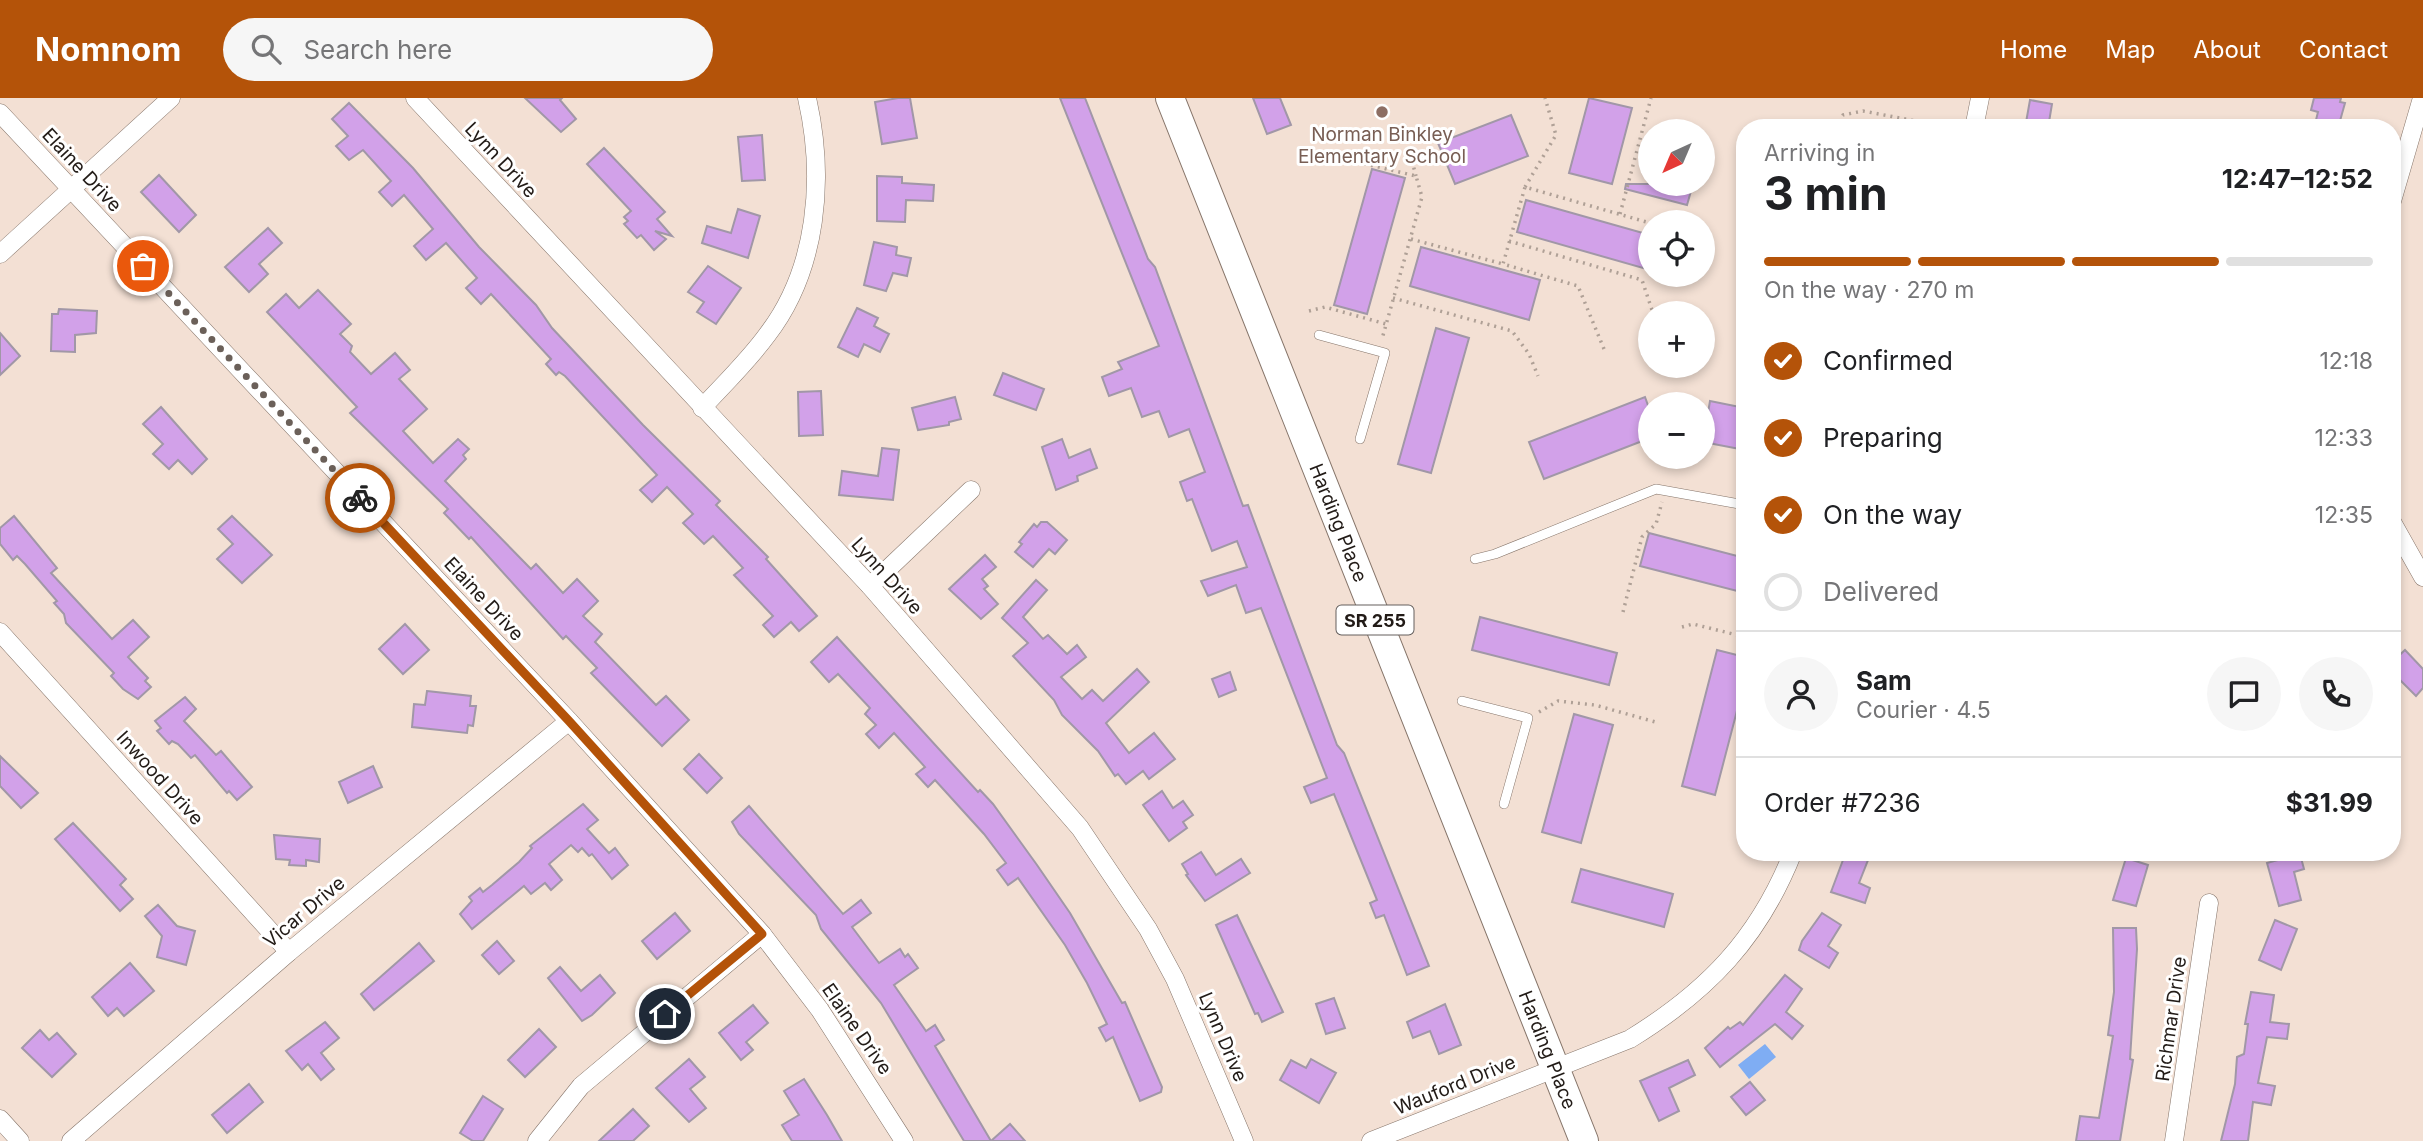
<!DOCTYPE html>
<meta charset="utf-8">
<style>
:root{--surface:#fff;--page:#f6f6f6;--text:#202124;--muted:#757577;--line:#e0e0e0;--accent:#b45309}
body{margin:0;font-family:Inter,sans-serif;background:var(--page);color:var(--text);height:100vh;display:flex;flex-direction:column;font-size:26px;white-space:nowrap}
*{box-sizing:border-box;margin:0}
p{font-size:23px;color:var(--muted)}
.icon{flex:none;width:38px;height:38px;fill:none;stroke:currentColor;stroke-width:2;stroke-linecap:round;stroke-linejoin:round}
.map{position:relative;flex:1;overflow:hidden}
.drawer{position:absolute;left:1736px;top:21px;width:665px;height:742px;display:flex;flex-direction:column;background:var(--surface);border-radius:28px;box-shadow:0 4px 10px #0003}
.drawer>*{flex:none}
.needle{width:46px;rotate:224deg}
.controls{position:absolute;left:1638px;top:21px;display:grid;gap:14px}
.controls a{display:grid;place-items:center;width:77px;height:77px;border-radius:50%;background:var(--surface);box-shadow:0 4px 10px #0003;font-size:35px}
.pin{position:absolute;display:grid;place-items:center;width:60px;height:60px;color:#fff;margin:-30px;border:4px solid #fff;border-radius:50%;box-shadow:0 2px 7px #0007}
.courier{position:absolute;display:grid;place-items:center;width:70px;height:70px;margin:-35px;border:5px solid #b45309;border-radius:50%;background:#fff;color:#222;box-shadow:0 2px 9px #0007}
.head em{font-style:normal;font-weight:700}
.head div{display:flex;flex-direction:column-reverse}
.head{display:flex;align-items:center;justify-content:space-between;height:119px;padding:0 28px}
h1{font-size:46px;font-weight:700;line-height:52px}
.bar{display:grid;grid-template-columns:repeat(4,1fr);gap:10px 7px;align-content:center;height:84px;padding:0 28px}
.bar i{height:9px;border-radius:5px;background:var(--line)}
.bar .on{background:var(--accent)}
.bar p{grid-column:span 4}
.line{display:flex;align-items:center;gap:18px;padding:0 28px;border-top:2px solid var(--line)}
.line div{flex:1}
.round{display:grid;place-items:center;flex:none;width:74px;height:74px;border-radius:37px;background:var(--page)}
ol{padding:0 28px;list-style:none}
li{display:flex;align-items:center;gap:21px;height:77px}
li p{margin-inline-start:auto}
li .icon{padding:7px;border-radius:50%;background:var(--accent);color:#fff;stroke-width:4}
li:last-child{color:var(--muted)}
li i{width:38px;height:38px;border:4px solid var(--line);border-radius:50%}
header{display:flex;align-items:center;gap:42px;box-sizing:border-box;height:98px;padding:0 35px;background:var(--accent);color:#fff}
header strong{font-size:33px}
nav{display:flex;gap:38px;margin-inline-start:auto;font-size:24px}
.search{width:490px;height:63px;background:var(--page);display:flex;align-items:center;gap:18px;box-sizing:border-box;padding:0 24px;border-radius:38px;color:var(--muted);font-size:26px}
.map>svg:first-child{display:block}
</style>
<header>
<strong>Nomnom</strong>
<div class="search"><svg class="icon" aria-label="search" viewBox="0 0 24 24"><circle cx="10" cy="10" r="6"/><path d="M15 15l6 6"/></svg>Search here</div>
<nav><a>Home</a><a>Map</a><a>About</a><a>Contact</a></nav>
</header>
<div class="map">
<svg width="2423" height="1043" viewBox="0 0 2423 1043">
<rect width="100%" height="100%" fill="#f3e0d4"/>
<path fill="#7fadf3" d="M1765,946L1776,959L1749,981L1738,967Z"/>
<g fill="#d2a1e9" stroke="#a197a7" stroke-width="2">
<path d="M525,0H562L560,2L576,21L561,34Z"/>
<path d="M898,0H910L917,40L882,46L875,4Z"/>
<path d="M1060,0H1085L1148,161L1155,169L1243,408L1248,407L1337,647L1344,655L1429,868L1407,877L1384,817L1376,820L1370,805L1377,802L1334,696L1311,705L1304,689L1327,680L1261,510L1246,515L1236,487L1208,498L1201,483L1247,469L1237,443L1212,453L1192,401L1187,403L1180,384L1205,374L1189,331L1169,339L1159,313L1142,319L1131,290L1109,298L1102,279L1122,271L1118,264L1159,248Z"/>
<path d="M1253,0H1280L1291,27L1267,36Z"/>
<path d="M1589,0L1632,10L1612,86L1569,75Z"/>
<path d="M2314,0H2341L2340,4L2345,5L2338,30H2314L2318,14L2311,12Z"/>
<path d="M2030,2L2052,6L2048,30H2025Z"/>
<path d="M349,5L413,70L479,149L536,207L552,230L643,327L720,403L716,407L768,459L766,461L817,518L799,533L791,524L774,539L763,527L773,518L734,477L743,470L713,438L704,446L683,425L693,416L667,389L652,404L640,392L657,377L565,278L559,274L556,277L546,266L551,261L491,196L481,206L466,190L477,180L446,145L426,162L414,148L433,131L404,97L392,108L379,94L391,83L363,52L349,62L336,48L348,38L332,21Z"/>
<path d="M1511,17L1528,58L1455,86L1438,45Z"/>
<path d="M762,37L765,82L742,83L738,39Z"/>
<path d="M604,50L665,114L657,121L672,138L655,133L666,141L654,152L641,137L637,140L624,126L628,123L624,119L631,113L587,66Z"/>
<path d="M1372,71L1405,80L1367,216L1334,207Z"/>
<path d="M159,77L196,117L179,134L141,94Z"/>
<path d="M877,78L902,79V85L934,87L933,103L906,102L905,124L877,123Z"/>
<path d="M1626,86H1693L1687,107L1625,91Z"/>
<path d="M1526,102L1650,137V172L1517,134Z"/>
<path d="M738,111L760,118L748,160L702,145L707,128L731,135Z"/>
<path d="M268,130L282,145L259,166L268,176L249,194L225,169Z"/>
<path d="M874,144L897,149L896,157L911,160L907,178L893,175L886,193L864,187Z"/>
<path d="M1421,149L1540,182L1529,222L1410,188Z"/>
<path d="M708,168L741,190L716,226L697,214L704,204L688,194Z"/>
<path d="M318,192L351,226L340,236L352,248L350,254L371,276L395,255L410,272L399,281L427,311L403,333L433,365L458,341L469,351L463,357L466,361L445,383L531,471L536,466L563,495L577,481L598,503L583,518L602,536L595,544L656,607L666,598L689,622L662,648L591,575L597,570L566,538L563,541L471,439L469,441L444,415L448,411L350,315L357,309L267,214L286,196L299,210Z"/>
<path d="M857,210L878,220L874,228L889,236L880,254L864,246L858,259L838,249Z"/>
<path d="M59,211L97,213L96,235L75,237V254L51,253L52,216H58Z"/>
<path d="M1436,230L1469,240L1431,375L1398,366Z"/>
<path d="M0,235L20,258L0,277Z"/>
<path d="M1003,275L1044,291L1036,312L994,297Z"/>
<path d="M821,293L823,337L799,338L798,294Z"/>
<path d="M955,299L961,321L949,324V327L918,332L912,310Z"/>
<path d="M1645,299L1650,313V340L1544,381L1529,344Z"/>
<path d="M1710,303L1745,310V352L1703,344Z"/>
<path d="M161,309L207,361L192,376L178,362L169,371L153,356L163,346L143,326Z"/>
<path d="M1062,341L1069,360L1090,351L1097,370L1077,378L1078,383L1056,392L1042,349Z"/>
<path d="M882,350L899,352L893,402L839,397L842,373L878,378Z"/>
<path d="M14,418L57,470L51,475L112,541L133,522L149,539L128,559L148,580L145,583L151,589L138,601L123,591L111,578L114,575L66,525L64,516L54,505L57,503L25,466L17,458L13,462L0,446V430Z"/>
<path d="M232,418L272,457L242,485L217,461L233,446L218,431Z"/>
<path d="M1041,424H1047L1067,442L1055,456L1049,451L1033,469L1015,454L1022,446L1019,444L1034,426L1037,429Z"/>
<path d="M1649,435L1745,460V495L1640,468Z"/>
<path d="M985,457L996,469L982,481L988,488L984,491L998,506L981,521L949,491Z"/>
<path d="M1036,482L1047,492L1023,519L1043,541L1048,537L1067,556L1077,547L1086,559L1061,579L1082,601L1092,592L1103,603L1137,571L1149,584L1106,625L1129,655L1154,635L1175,661L1149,681L1143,673L1126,686L1118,676L1115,678L1098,653L1062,617L1054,602L1013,558L1028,545L1002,520Z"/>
<path d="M1480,519L1617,555L1609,587L1472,552Z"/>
<path d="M405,526L429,552L403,576L379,551Z"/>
<path d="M837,539L978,694L980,692L993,706L1037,767L1070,815L1122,905L1125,904L1162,989L1161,994L1140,1003L1113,939L1106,943L1099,930L1107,926L1087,885L1065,847L1018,780L1008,787L997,772L1006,765L984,736L935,682L928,689L916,676L925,669L894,635L879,650L866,636L876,627L865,616L870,610L838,576L829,584L811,564Z"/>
<path d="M1717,552L1745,559V582L1715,697L1682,688Z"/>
<path d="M2405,552L2423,571V590L2416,598L2401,583L2392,592V564Z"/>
<path d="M1230,574L1236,592L1219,599L1212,581Z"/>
<path d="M427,593L471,598L470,608H476L473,628L468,627L467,635L412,629L414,606L425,607Z"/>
<path d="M185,599L196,611L184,623L216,657L221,653L252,689L237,702L229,693L227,695L195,657L191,660L178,646L172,643L169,646L157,633L161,630L155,623Z"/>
<path d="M1574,616L1613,627L1581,745L1542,734Z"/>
<path d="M699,656L722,680L707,695L684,671Z"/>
<path d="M0,658L38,695L21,710L0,688Z"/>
<path d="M373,668L382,689L348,705L339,684Z"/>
<path d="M1162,693L1173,710L1183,703L1193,717L1183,724L1187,730L1169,743L1143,707Z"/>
<path d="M583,706L598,722L587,731L609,755L615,750L628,767L612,781L592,756L589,758L582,750L578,754L571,747L549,766L562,782L551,792L545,785L531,796L524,788L472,831L460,816L472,803L469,799L480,790L483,794L492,787L519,764L532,750L530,748Z"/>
<path d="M749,708L843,816L861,802L871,815L852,829L879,865L900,851L905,859L908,856L918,870L894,887L926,933L935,927L944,942L935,948L991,1043L1010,1026L1025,1043H964L881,905L821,831L816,817L739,736L732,724Z"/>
<path d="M73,725L126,781L120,787L133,801L120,813L55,741Z"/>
<path d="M274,737L320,741L319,764L306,762V768L289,767L290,762L276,761Z"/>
<path d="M1201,754L1216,777L1241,761L1250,775L1205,803L1186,777L1188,776L1182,766Z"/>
<path d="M1846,754L1870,757L1859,785L1870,790L1865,805L1831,794Z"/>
<path d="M2300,756L2304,771L2294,774L2301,802L2279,808L2267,765Z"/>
<path d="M2126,760L2148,767L2136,808L2113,802Z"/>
<path d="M1581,771L1673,796L1664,829L1572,804Z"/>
<path d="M158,807L177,828L195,833L186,867L157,859L162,838L145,818Z"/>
<path d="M675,815L690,833L657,861L642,843Z"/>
<path d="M1822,815L1841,827L1828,848L1838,855L1829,870L1799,852L1802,843Z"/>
<path d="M1237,817L1283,914L1262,924L1258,915L1255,916L1216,827Z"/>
<path d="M2275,822L2297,831L2281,872L2259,862Z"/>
<path d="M2113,830H2136L2137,851L2130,961L2133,962L2120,1043H2076L2080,1018L2099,1020L2113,938L2108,937L2114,894Z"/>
<path d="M497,843L514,863L499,876L482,857Z"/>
<path d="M419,845L434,863L374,912L361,896Z"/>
<path d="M130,865L154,893L124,918L117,910L108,918L92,899Z"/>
<path d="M560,869L581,893L600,877L615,895L592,917L582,923L548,880Z"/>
<path d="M1785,877L1802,891L1786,914L1803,928L1792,941L1775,926L1720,969L1705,950L1728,929L1730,931L1740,924L1743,927Z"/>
<path d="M2251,894L2274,897L2270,924L2289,926L2287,941L2267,939L2258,985L2275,988L2271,1007L2253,1004L2248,1043H2221L2235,986L2237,959L2244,956L2248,926H2245Z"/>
<path d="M1334,900L1345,930L1326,936L1316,906Z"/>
<path d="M1445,906L1461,947L1439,956L1430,933L1413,940L1407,924Z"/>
<path d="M753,907L768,925L746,944L753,952L741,962L719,935Z"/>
<path d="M325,924L339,940L321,955L334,971L321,982L308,966L302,972L286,953Z"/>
<path d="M539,931L556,949L525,979L508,962Z"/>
<path d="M40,932L49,942L57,935L76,956L52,979L22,950Z"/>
<path d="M689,961L705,979L690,991L706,1010L689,1024L656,990Z"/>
<path d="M1311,961L1336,975L1319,1005L1280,982L1291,962L1306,970Z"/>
<path d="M1688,962L1695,977L1669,990L1679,1013L1659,1023L1640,983Z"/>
<path d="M804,981L827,1017L842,1043H792L782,1027L799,1017L784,993Z"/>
<path d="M1750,984L1765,1002L1746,1017L1731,999Z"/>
<path d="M249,986L263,1004L227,1035L212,1017Z"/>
<path d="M483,998L503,1011L483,1043H473L460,1035Z"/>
<path d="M633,1011L649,1028L633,1043H599Z"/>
</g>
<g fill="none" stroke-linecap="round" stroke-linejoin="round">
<defs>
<g id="service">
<path d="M1319,237L1385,255L1360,341"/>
<path d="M1475,461L1495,456L1656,391L1745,407"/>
<path d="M1462,603L1528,620L1504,706"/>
</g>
<g id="minor">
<path d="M415,0L870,488L1080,730L1148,831L1175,881L1244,1043"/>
<path d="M0,15L569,623L762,836L820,912L904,1043"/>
<path d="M1974,30L1980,0"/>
<path d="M2392,103L2422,0"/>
<path d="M0,156L171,0"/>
<path d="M702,310C724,286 748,263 767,237C818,171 825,79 807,0"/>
<path d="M2392,424L2423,479"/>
<path d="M870,488L971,392"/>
<path d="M0,534L289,854"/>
<path d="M0,1021L20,1043"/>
<path d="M71,1043L289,854L569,623"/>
<path d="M537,1043L581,988L762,836"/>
<path d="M1371,1043L1630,941C1708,893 1759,840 1793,754"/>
<path d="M2174,1043L2209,805"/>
</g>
<g id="primary">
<path id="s1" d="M1170,0L1584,1043"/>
</g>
</defs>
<use href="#service" stroke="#86756a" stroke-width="10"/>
<use href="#minor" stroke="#86756a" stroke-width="19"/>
<use href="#primary" stroke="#86756a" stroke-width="30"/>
<g stroke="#afa096" stroke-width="3.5" stroke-dasharray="2 5" stroke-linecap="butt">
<path d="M1403,29L1416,78"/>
<path d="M1836,30L1843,17L1863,13L1926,25L1932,30"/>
<path d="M1337,59L1416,78L1422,99L1382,241"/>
<path d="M1525,89L1556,37L1545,0"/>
<path d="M1620,116L1651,0"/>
<path d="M1703,140L1711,142"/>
<path d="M1411,141L1503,166"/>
<path d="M1509,143L1642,182L1653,215"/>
<path d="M1393,200L1512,233L1529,256L1538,278"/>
<path d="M1309,213L1325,209L1386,226"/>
<path d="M1604,251L1578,188L1503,166L1525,89L1650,125"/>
<path d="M1623,514L1642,439L1656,426L1662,404"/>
<path d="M1682,529L1693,526L1745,539"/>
<path d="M1539,614L1558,603L1595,607L1659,625"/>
</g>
<use href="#service" stroke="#fff" stroke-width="9"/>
<use href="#minor" stroke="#fff" stroke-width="18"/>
<use href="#primary" stroke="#fff" stroke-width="28"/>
</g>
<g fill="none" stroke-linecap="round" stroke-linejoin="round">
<path stroke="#6b6059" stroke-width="7" stroke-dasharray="0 12.6" d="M143,168L360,400"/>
<path stroke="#b45309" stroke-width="9" d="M360,400L569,623L762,836L665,916"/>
</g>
<circle fill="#8d6e63" stroke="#fff" stroke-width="2.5" cx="1382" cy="14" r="7"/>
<g text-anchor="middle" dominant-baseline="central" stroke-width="6" stroke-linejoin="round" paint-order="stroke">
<rect fill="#fff" stroke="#645f5d" stroke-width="2" x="1336.5" y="507.5" width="77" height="29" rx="5"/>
<g font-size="18" font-weight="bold" fill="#221b17">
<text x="1375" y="522">SR 255</text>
</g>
<g font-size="19" fill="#785e54" stroke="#fff">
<text x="1382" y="36">Norman Binkley<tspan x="1382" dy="22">Elementary School</tspan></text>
</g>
<g font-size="19" fill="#221b17" stroke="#fff">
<text transform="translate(501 62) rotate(47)">Lynn Drive</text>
<text transform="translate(82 72) rotate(47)">Elaine Drive</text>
<text stroke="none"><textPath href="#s1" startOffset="457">Harding Place</textPath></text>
<text transform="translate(887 478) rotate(48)">Lynn Drive</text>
<text transform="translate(484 501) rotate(47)">Elaine Drive</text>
<text transform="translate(160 680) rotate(48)">Inwood Drive</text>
<text transform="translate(304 814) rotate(-40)">Vicar Drive</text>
<text transform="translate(2171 921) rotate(-82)">Richmar Drive</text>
<text transform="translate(857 931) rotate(55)">Elaine Drive</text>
<text transform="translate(1223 939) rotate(67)">Lynn Drive</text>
<text stroke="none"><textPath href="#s1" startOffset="1024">Harding Place</textPath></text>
<text transform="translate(1455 987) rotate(-22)">Wauford Drive</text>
</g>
</g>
</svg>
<div class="controls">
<a><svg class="needle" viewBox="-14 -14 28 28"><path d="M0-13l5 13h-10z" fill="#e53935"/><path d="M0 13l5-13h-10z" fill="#757577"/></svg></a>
<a><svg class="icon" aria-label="locate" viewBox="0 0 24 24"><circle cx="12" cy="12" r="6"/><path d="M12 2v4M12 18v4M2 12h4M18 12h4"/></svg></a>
<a>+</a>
<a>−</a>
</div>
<div class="pin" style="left:143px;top:168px;background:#ea580c"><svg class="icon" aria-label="bag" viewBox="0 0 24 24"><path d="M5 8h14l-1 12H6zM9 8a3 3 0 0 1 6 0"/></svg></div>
<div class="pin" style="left:665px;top:916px;background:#1f2937"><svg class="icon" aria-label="home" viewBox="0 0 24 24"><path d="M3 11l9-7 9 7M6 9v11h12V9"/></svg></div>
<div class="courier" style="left:360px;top:400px"><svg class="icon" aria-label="bike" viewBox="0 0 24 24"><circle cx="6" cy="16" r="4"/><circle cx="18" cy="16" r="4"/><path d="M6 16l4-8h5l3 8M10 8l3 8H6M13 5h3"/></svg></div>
<section class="drawer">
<div class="head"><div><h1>3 min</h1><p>Arriving in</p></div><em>12:47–12:52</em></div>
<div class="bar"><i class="on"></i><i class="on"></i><i class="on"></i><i></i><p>On the way · 270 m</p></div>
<ol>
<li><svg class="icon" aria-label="check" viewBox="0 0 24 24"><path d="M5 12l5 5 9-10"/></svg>Confirmed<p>12:18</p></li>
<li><svg class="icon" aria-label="check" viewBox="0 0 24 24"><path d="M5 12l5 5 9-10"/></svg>Preparing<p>12:33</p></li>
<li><svg class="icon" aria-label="check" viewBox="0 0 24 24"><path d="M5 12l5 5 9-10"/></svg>On the way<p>12:35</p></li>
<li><i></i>Delivered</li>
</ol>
<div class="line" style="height:126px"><a class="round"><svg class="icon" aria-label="person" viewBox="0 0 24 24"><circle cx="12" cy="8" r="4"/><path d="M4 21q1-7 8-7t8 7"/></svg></a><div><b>Sam</b><p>Courier · 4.5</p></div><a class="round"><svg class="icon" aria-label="chat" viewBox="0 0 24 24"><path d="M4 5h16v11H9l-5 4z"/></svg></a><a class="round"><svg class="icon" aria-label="phone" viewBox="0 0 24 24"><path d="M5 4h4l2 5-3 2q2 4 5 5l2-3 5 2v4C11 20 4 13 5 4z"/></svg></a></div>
<div class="line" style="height:91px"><div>Order #7236</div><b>$31.99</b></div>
</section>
</div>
